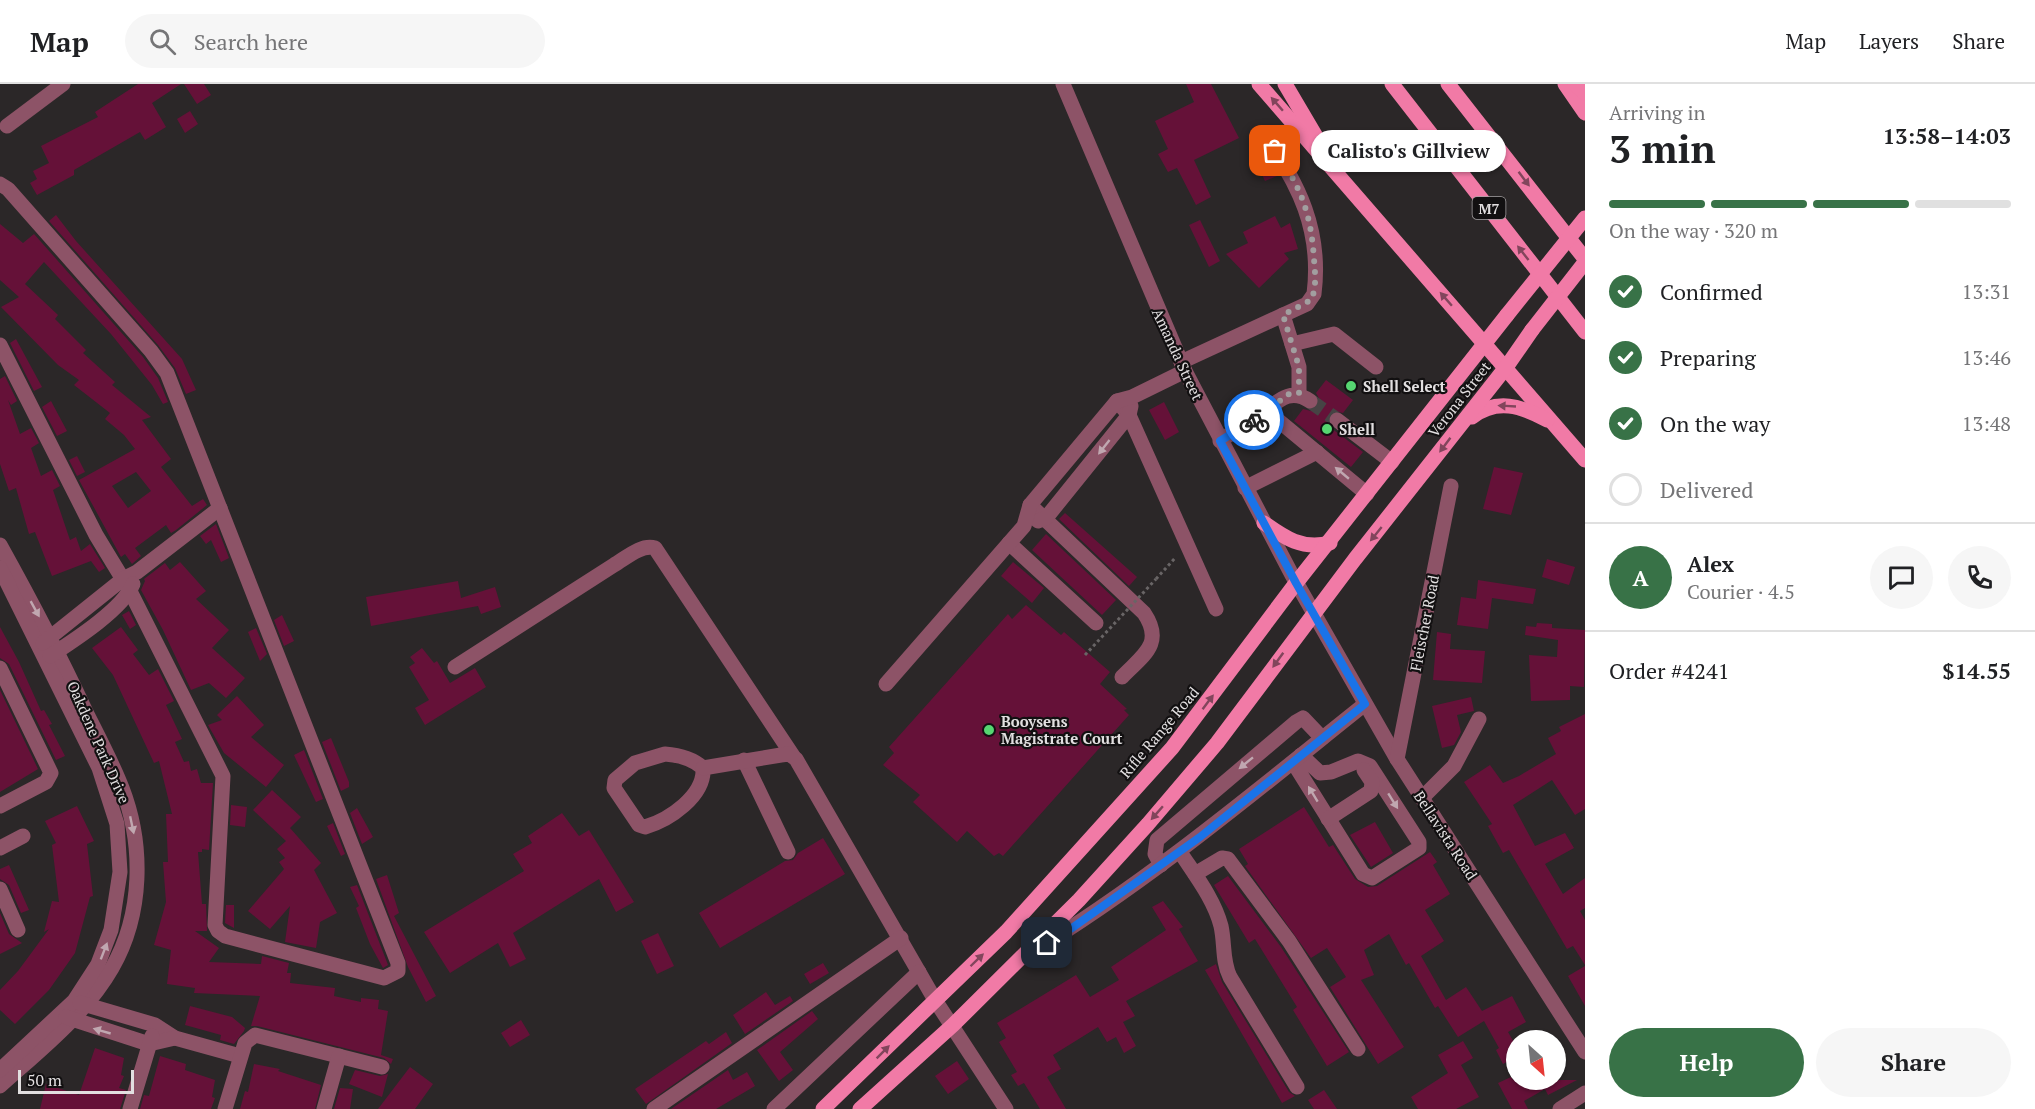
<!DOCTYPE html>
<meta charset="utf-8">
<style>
:root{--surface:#fff;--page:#f6f6f6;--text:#202124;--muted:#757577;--line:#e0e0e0;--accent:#387247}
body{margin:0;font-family:"PT Serif",serif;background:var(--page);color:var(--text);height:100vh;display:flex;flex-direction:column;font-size:22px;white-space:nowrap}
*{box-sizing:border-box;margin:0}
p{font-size:20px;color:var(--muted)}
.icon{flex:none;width:33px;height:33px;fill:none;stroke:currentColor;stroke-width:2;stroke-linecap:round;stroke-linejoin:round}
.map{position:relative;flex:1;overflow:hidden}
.sheet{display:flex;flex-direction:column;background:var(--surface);width:450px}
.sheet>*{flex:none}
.needle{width:39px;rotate:153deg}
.controls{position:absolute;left:1506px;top:946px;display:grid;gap:12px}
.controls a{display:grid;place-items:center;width:60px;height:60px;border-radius:50%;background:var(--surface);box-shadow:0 2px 4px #0004;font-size:30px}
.scale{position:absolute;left:18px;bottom:15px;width:116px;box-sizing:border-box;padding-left:6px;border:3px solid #e2dfe0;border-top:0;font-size:16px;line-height:21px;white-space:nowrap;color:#e2dfe0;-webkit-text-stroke:4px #121011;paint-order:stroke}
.pin{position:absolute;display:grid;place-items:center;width:51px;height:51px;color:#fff;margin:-26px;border-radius:12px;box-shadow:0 3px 9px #0006}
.courier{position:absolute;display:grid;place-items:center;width:60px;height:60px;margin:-30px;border:4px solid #1a73e8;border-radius:50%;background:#fff;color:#222;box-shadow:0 2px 8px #0007}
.bubble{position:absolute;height:42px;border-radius:21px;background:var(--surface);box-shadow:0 2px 4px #0004;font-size:20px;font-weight:600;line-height:42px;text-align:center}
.headline em{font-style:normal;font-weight:600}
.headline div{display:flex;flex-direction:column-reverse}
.headline{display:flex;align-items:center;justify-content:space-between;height:102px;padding:0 24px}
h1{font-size:39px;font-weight:600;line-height:45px}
.bar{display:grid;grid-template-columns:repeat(4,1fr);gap:9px 6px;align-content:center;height:72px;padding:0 24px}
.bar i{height:8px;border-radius:4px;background:var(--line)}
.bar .current{background:var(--accent)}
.bar p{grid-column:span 4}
.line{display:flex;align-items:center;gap:15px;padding:0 24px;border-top:2px solid var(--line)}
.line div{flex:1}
.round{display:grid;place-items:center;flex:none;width:63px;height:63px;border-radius:32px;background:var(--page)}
ol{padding:0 24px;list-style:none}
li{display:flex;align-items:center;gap:18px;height:66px}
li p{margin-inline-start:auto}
li .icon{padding:6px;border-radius:50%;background:var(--accent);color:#fff;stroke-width:4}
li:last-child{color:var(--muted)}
li i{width:33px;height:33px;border:3px solid var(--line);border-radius:50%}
.button{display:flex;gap:12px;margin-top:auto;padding:12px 24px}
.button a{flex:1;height:69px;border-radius:36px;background:var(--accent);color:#fff;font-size:24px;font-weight:600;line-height:69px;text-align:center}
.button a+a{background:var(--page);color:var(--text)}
header{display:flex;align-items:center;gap:36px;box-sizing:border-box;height:84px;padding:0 30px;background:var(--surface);border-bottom:2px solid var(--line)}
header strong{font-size:28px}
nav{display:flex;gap:33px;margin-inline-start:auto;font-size:21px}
.search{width:420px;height:54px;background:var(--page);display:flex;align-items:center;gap:15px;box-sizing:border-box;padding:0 21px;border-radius:33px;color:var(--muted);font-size:22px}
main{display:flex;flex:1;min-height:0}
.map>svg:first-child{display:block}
</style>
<header>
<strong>Map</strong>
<div class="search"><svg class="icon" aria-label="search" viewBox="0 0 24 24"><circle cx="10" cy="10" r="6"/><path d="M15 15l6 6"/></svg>Search here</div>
<nav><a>Map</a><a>Layers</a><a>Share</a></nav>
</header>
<main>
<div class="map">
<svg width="1585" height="1025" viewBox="0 0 1585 1025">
<rect width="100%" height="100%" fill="#2b2728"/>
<g fill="#651138" fill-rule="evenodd">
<path d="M138,0H181L152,19L166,43L145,56L140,48L74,86V91L37,111L30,99L37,95L33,87L49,79L41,62L98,33L95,28Z"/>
<path d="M184,0H204L211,11L197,20Z"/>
<path d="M1186,0H1211L1239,54L1194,76L1211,113L1196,121L1177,84L1168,88L1158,70L1168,65L1155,37L1194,18Z"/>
<path d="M190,27L198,40L185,49L177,35Z"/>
<path d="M1268,75L1277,92L1265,97L1257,80Z"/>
<path d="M56,131L76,157L182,275L196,306L186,310L175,284L158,261L49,137Z"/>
<path d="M1275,132L1281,144L1290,139L1298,165L1284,169L1289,175L1259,204L1226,170L1248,159L1243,148Z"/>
<path d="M1200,136L1220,177L1209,183L1189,141Z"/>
<path d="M0,140L23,159L34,150L143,273L158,294L168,318L163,320L152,301L111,250L44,178L25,200L58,231L55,235L86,266L83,269L115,298L112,301L151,333L142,336L171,375L161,383L192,422L203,415L207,421L176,446L171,449L166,441L135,464L141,472L132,480L125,470L121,473L79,396L135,365L124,351L105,335L110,329L74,301L79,296L58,281L1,223L19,213L0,196ZM136,388L151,407L128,424L112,402Z"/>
<path d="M16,255L42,303L34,307L10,259Z"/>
<path d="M5,292L17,317L11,321L8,316L20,350L31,344L39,359L31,364L41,392L52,386L60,402L53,406L70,456L76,453L81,467L90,460L105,484L99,488L91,477L52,492L35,448L29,450L16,404L9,407L0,380V295Z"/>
<path d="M1326,296L1353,316L1343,329L1333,327L1327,335L1331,344L1363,368L1351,383L1294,337L1303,325L1311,327L1318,322L1320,316L1316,309Z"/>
<path d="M51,317L67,347L57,352L42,323Z"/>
<path d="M1164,318L1179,348L1165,356L1149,326Z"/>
<path d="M77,372L85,388L77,392L69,376Z"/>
<path d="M1494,383L1523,389L1511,431L1483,425Z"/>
<path d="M1065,429L1137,493L1129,502L1059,435Z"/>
<path d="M216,440L229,474L221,478L211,456L206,460L200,452Z"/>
<path d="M1046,450L1116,516L1102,531L1032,466Z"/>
<path d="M1547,475L1575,483L1569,501L1542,493Z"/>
<path d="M180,478L206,507L196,515L229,546L212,564L245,594L226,614L209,599L191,606L163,546L141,506L145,497L144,495L165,479L170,486Z"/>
<path d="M1013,478L1044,504L1032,519L1001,492Z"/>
<path d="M1478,496L1536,505L1533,520L1492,514L1488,545L1457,541L1461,513L1476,515Z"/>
<path d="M458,497L461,514L495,503L501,523L481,530L478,522L371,542L366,513Z"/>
<path d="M1026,521L1061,551L1064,548L1110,588L1100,600L1127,625L1124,626L1129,631L1003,772L999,769L994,772L967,747L957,758L913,718L920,711L883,681L894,669L889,663L1008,530L1012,535Z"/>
<path d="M129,527L136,541L130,545L122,531Z"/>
<path d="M282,531L294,557L284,562L274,536Z"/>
<path d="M1537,539L1552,540V544L1585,546L1584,603L1570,602V616L1531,617L1529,571L1557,573L1558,556L1525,551L1526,542L1536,543Z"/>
<path d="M0,543L19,578L41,627L44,626L52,640L49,641L65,672L56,676L9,580L0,574Z"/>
<path d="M121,543L138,566L133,570L149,591L158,585L174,617L166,621L182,655L175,658L184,678L189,677L191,687L197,685L201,699H213L209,766L202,765V768H198L202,820H206L207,847H195L219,864L209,878L261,880L262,872L289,879L287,889H291L290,899L335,904L334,912L361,918V914L379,916L378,925L388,927L381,971L393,975L391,980L384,974L257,942H251L260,912L194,909L195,904L167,900L171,866L154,861L166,818L163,778H168L166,730H172L159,677L154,679L113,591L92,564Z"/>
<path d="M256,544L267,570L260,577L248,548Z"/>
<path d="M1437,548L1451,550L1450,565L1485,567L1482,599L1433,596Z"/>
<path d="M422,564L434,579L437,577L450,599L475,584L486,603L425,641L415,624L429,616L409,583L415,579L410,573Z"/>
<path d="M0,606L38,685L0,708Z"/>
<path d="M237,612L264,641L251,653L284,681L266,703L224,669L208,641L222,636L217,631Z"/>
<path d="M1471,613L1474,627L1457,631L1461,648L1454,661L1442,664L1432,622Z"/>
<path d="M1585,630V725L1575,731L1552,696L1513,721L1535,762L1565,749L1574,764L1545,780L1563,810L1585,794V824L1580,827L1585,836V881L1573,862L1567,865L1509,766L1503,769L1488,742L1492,740L1464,698L1490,681L1503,699L1519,692L1556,670L1548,654L1561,647L1559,643Z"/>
<path d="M331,654L349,698V703L341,707L322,658Z"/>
<path d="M304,666L323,715L316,718L294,671Z"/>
<path d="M272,706L301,733L290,744L321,779L314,786L337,829L320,838L316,864L285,858L290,822L270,845L248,827L284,785L279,778L285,774L277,765L286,757L253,726Z"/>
<path d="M231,721L247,723L245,743L230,741Z"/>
<path d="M77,722L94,757L87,760L93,812L90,813L75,869L49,906L15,940L0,926V906L18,887L49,845L44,848L52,817L59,818L52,761L56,759L45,737Z"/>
<path d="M1304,723L1329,763L1333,761L1355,795L1368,803L1377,802L1430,768L1437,778L1433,781L1450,810L1425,826L1444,857L1421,872L1446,916L1466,903L1482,927L1512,912L1526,938L1508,948L1516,962V973L1503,980L1496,966L1499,964L1484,937L1458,953L1438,922L1435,924L1409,879L1406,881L1389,850L1364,866L1374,891L1361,896L1404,963L1378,980L1330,903L1346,893L1327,864L1311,874L1245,782L1248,780L1239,765Z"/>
<path d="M357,724L373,753L362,760L350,729Z"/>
<path d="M562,729L579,752L589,746L634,818L616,828L599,795L513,849L526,875L510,883L498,859L450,889L424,848L524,787L513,770L532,759L528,752Z"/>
<path d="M1375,738L1393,769L1371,783L1350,751Z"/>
<path d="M333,739L345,770L341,772L327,742Z"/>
<path d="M823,754L845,790L720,864L699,829L785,777L793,776L798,769Z"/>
<path d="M9,781L29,826L21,829L9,801L0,795V785Z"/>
<path d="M387,791L399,829L394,832L436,912L426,918L408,883L376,795Z"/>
<path d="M1228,792L1281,863L1349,968L1327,982L1293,926L1297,923L1255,855L1249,859L1214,801Z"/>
<path d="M357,801L388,881L383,884L370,860L356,824L359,822L350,803Z"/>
<path d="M1163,817L1183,843L1179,845L1198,877L1126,917L1135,932L1123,938L1136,962L1124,969L1116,953L1107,958L1098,943L1053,971L1061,985L1047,993L1066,1025H1040L1024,999L1018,1002L1011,991L1017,988L999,958L1006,954L997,939L1076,891L1090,913L1119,896L1111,883L1166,846L1152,823Z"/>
<path d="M226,821H234V844L225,839Z"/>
<path d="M0,829L9,850L22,859L0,870Z"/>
<path d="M658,849L674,882L657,890L641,857Z"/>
<path d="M823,879L829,889L810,900L804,890Z"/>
<path d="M1216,880L1222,898L1289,1008L1295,1012L1282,1019L1205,886Z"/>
<path d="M1585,882V922L1568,892Z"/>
<path d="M766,908L775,921L790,912L793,917L745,950L733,931Z"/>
<path d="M190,922L232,933L245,944L244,947L234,960L220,956L221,951L185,941Z"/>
<path d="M812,927L818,935L780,968L793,986L779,997L757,966Z"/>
<path d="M521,936L530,951L510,963L501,949Z"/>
<path d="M726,948L732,959L646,1020L635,1005L706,957L709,960Z"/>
<path d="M1463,957L1473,974L1461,981L1479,1013L1456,1025H1418L1411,1013L1448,989L1438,971Z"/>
<path d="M95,964L124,974L121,991L124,992L119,1004L126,1006L120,1025H40L46,1000L79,1011Z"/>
<path d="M160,972L186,980L185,986L215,996L212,1013L215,1014L211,1025H140L144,1011L149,1012Z"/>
<path d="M957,977L969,995L948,1010L935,992Z"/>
<path d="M254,980L280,985L278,987L321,1001L315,1025H240L245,1007L248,1008Z"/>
<path d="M410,983L433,1000L415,1025H378Z"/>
<path d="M355,986L380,992L388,990L382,1013L349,1000Z"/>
<path d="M728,986L733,996L747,988L755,1002L716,1025H671Z"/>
<path d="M1511,993L1513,996H1577L1548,1011L1545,1005L1524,1017L1528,1025H1512L1498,999Z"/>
<path d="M340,1004L353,1005L350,1025H334Z"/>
<path d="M1324,1006L1337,1025H1314L1308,1016Z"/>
</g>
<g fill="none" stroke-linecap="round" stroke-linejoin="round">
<path stroke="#464344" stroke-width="15" stroke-dasharray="15 8" stroke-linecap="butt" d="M1310,317L1337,336"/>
<path stroke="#696566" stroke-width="3" stroke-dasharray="3 3" stroke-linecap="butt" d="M1156,495L1176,473"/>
<g stroke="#8d5367" stroke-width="15">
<path d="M1063,0L1185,287L1292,491L1397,675L1585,968"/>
<path d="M7,42L63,0"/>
<path d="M0,100L8,105L151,267L167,289L398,879V887L384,894L225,852L218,847L215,841L223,692L130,507L96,451L0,261"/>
<path d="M1283,231L1299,283V309"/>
<path d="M1292,260L1334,250L1376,283"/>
<path d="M1181,278L1307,220L1314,210C1322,147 1299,99 1263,50"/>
<path d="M1117,317L1129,331L1216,525"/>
<path d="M1257,333C1276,320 1288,302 1310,317"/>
<path d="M1337,336L1392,378"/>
<path d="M1220,357C1239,345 1257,327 1279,337L1367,410"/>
<path d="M1245,404L1317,368"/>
<path d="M1030,421L1144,529C1165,560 1142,572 1122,593"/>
<path d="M1038,437L1046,434L1129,331L1131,322"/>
<path d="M1009,459L1096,539"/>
<path d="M0,461C30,515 59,570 85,626C98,652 112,678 122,704C144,761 143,830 112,884C85,931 40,966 0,1002"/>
<path d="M0,484L99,684L117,740L120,788L111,846L98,880L74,917L0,986"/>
<path d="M43,559L123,495L137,488L220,424"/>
<path d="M50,572C73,557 123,525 133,500"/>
<path d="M455,583L614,481C626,474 641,460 655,464L793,672"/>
<path d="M0,584L51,689L46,698L0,722"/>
<path d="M886,600L1024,442L1030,421L1117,317L1132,313L1185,287"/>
<path d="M665,670C679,671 692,674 703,684C705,712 669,736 645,743L639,741L614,704L615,696L635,679Z"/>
<path d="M1397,675L1451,402"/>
<path d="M744,676L788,768"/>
<path d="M1293,678L1363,790L1372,794L1419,764V758L1370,682L1358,677L1331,688L1320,689L1301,671"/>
<path d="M703,684L781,671L789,670L796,675L935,916L1006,1025"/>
<path d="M1422,714L1454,682L1479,635"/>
<path d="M1328,735L1371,707L1372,698L1364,686"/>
<path d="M0,764L23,752"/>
<path d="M1180,768C1195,791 1214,815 1221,842C1225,860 1222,877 1230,893L1297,1003"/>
<path d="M1161,781L1155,770L1157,756L1296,638L1303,634L1322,654"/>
<path d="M1195,790L1222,774L1228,775L1289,857L1358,965"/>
<path d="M0,805L18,846"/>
<path d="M1029,870C1149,797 1256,707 1365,620"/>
<path d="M80,919L155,941L175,954L240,972"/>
<path d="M66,933L149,960L175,954"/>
<path d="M130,1025L152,952"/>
<path d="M225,1025L245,959L255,951L382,983"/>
<path d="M324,1025L339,972"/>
<path d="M654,1025L901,854"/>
<path d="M774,1025L919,888"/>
<path d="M1560,1025L1585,1009"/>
</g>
<g stroke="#f17aa6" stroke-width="15">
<path d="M1259,0L1585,376"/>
<path d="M1285,0L1321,61"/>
<path d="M1392,0L1585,248"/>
<path d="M1448,0L1585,175"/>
<path d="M1565,0L1585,29"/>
<path d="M1575,0L1585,9"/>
<path d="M1472,333C1497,314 1521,322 1547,336"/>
<path d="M1264,439C1285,454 1302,466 1330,459"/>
<path d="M823,1025L1006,848L1172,664L1296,499L1507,231"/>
<path d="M860,1025L953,941L1079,816L1148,740L1217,659L1355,475L1507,282L1532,246"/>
</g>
<path stroke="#696566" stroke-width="3" stroke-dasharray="3 3" stroke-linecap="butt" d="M1085,571L1156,495"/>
<g stroke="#f17aa6" stroke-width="15">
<path d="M1507,231L1585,134"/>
<path d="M1532,246L1585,178"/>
</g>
</g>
<defs><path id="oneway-solid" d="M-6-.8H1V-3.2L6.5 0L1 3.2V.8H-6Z" transform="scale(1.5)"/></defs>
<g fill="#82455c">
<use href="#oneway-solid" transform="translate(1277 20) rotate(-131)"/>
<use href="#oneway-solid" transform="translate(1524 95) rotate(53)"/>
<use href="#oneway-solid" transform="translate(1523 169) rotate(-128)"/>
<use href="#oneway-solid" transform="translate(1446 215) rotate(-131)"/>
<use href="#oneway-solid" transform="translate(1507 322) rotate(-177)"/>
<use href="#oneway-solid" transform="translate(1445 361) rotate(127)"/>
<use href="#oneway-solid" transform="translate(1376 450) rotate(129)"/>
<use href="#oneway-solid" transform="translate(1278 576) rotate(126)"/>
<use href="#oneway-solid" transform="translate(1208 618) rotate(-53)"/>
<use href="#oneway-solid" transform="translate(1157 729) rotate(131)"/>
<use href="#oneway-solid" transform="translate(977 876) rotate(-44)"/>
<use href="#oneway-solid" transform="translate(883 968) rotate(-45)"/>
</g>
<g fill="#c0a7b0">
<use href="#oneway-solid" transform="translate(1104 363) rotate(128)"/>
<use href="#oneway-solid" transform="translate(1342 389) rotate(-140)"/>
<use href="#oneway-solid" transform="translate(35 525) rotate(61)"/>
<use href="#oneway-solid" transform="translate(1246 679) rotate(141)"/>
<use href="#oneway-solid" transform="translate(1313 710) rotate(-121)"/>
<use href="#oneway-solid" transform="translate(1393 717) rotate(58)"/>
<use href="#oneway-solid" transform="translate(132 741) rotate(78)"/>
<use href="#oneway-solid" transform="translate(104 867) rotate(-69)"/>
<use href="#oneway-solid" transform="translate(102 947) rotate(-164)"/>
</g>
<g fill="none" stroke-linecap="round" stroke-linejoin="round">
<path stroke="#a29fa0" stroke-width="6" stroke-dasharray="0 10.8" d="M1254,336L1289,310L1299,309V283L1283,231L1311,216C1317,203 1315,189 1314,175C1311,131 1302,104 1275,67"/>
<path stroke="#1a73e8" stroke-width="8" d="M1047,859L1072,844L1200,753L1365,620L1296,499L1220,357L1254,336"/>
</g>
<g fill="#56d671" stroke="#121011" stroke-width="2">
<circle cx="1351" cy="302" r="6"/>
<circle cx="1327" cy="345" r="6"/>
<circle cx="989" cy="646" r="6"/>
</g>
<g text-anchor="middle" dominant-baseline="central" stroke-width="4.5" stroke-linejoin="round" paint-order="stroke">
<rect fill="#121011" stroke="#a4a1a2" stroke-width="1.5" x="1472.5" y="113" width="33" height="22" rx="4.5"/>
<g font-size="14" font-weight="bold" fill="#e2dfe0">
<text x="1489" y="124">M7</text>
</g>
<g font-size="15" fill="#e2dfe0" stroke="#121011">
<text transform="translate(1178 270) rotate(65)">Amanda Street</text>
<text transform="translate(1459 315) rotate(-52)">Verona Street</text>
<text transform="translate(1424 539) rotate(-79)">Fleischer Road</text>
<text transform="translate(1159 648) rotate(-50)">Rifle Range Road</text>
<text transform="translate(99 658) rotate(66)">Oakdene Park Drive</text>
<text transform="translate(1446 751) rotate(57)">Bellavista Road</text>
</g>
<g font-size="15" font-weight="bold" fill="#e2dfe0" stroke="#121011" text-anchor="start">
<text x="1363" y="302">Shell Select</text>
<text x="1339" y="345">Shell</text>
<text x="1001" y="637">Booysens<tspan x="1001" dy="17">Magistrate Court</tspan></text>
</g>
</g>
</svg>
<div class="controls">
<a><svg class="needle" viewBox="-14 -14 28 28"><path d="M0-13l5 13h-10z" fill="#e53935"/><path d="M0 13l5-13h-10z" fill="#757577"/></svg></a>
</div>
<div class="scale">50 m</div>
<div class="pin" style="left:1275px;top:67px;background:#ea580c"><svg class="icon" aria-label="bag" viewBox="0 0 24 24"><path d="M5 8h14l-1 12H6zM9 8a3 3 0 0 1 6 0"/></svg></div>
<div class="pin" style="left:1047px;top:859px;background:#1f2937"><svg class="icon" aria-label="home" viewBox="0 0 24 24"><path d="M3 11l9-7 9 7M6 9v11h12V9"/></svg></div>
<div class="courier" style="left:1254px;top:336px"><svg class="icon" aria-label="bike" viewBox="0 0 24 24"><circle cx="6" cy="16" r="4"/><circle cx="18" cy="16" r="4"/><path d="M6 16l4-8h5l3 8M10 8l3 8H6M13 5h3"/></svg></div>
<div class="bubble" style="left:1311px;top:46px;width:195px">Calisto's Gillview</div>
</div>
<section class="sheet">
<div class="headline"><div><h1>3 min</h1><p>Arriving in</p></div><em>13:58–14:03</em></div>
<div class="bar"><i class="current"></i><i class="current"></i><i class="current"></i><i></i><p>On the way · 320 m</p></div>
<ol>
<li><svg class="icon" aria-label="check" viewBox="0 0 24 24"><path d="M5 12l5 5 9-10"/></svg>Confirmed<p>13:31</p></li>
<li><svg class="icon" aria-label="check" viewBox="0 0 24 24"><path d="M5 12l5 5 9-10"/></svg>Preparing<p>13:46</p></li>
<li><svg class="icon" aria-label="check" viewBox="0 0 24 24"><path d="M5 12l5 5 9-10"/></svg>On the way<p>13:48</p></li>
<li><i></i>Delivered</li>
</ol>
<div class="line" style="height:108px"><b class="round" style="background:var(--accent);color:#fff">A</b><div><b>Alex</b><p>Courier · 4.5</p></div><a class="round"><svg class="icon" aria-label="chat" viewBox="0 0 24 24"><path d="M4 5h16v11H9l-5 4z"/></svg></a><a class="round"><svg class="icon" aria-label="phone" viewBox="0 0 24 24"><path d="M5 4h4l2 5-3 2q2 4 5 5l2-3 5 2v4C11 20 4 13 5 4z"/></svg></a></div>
<div class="line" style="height:78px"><div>Order #4241</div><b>$14.55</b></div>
<div class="button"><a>Help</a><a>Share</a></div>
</section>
</main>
